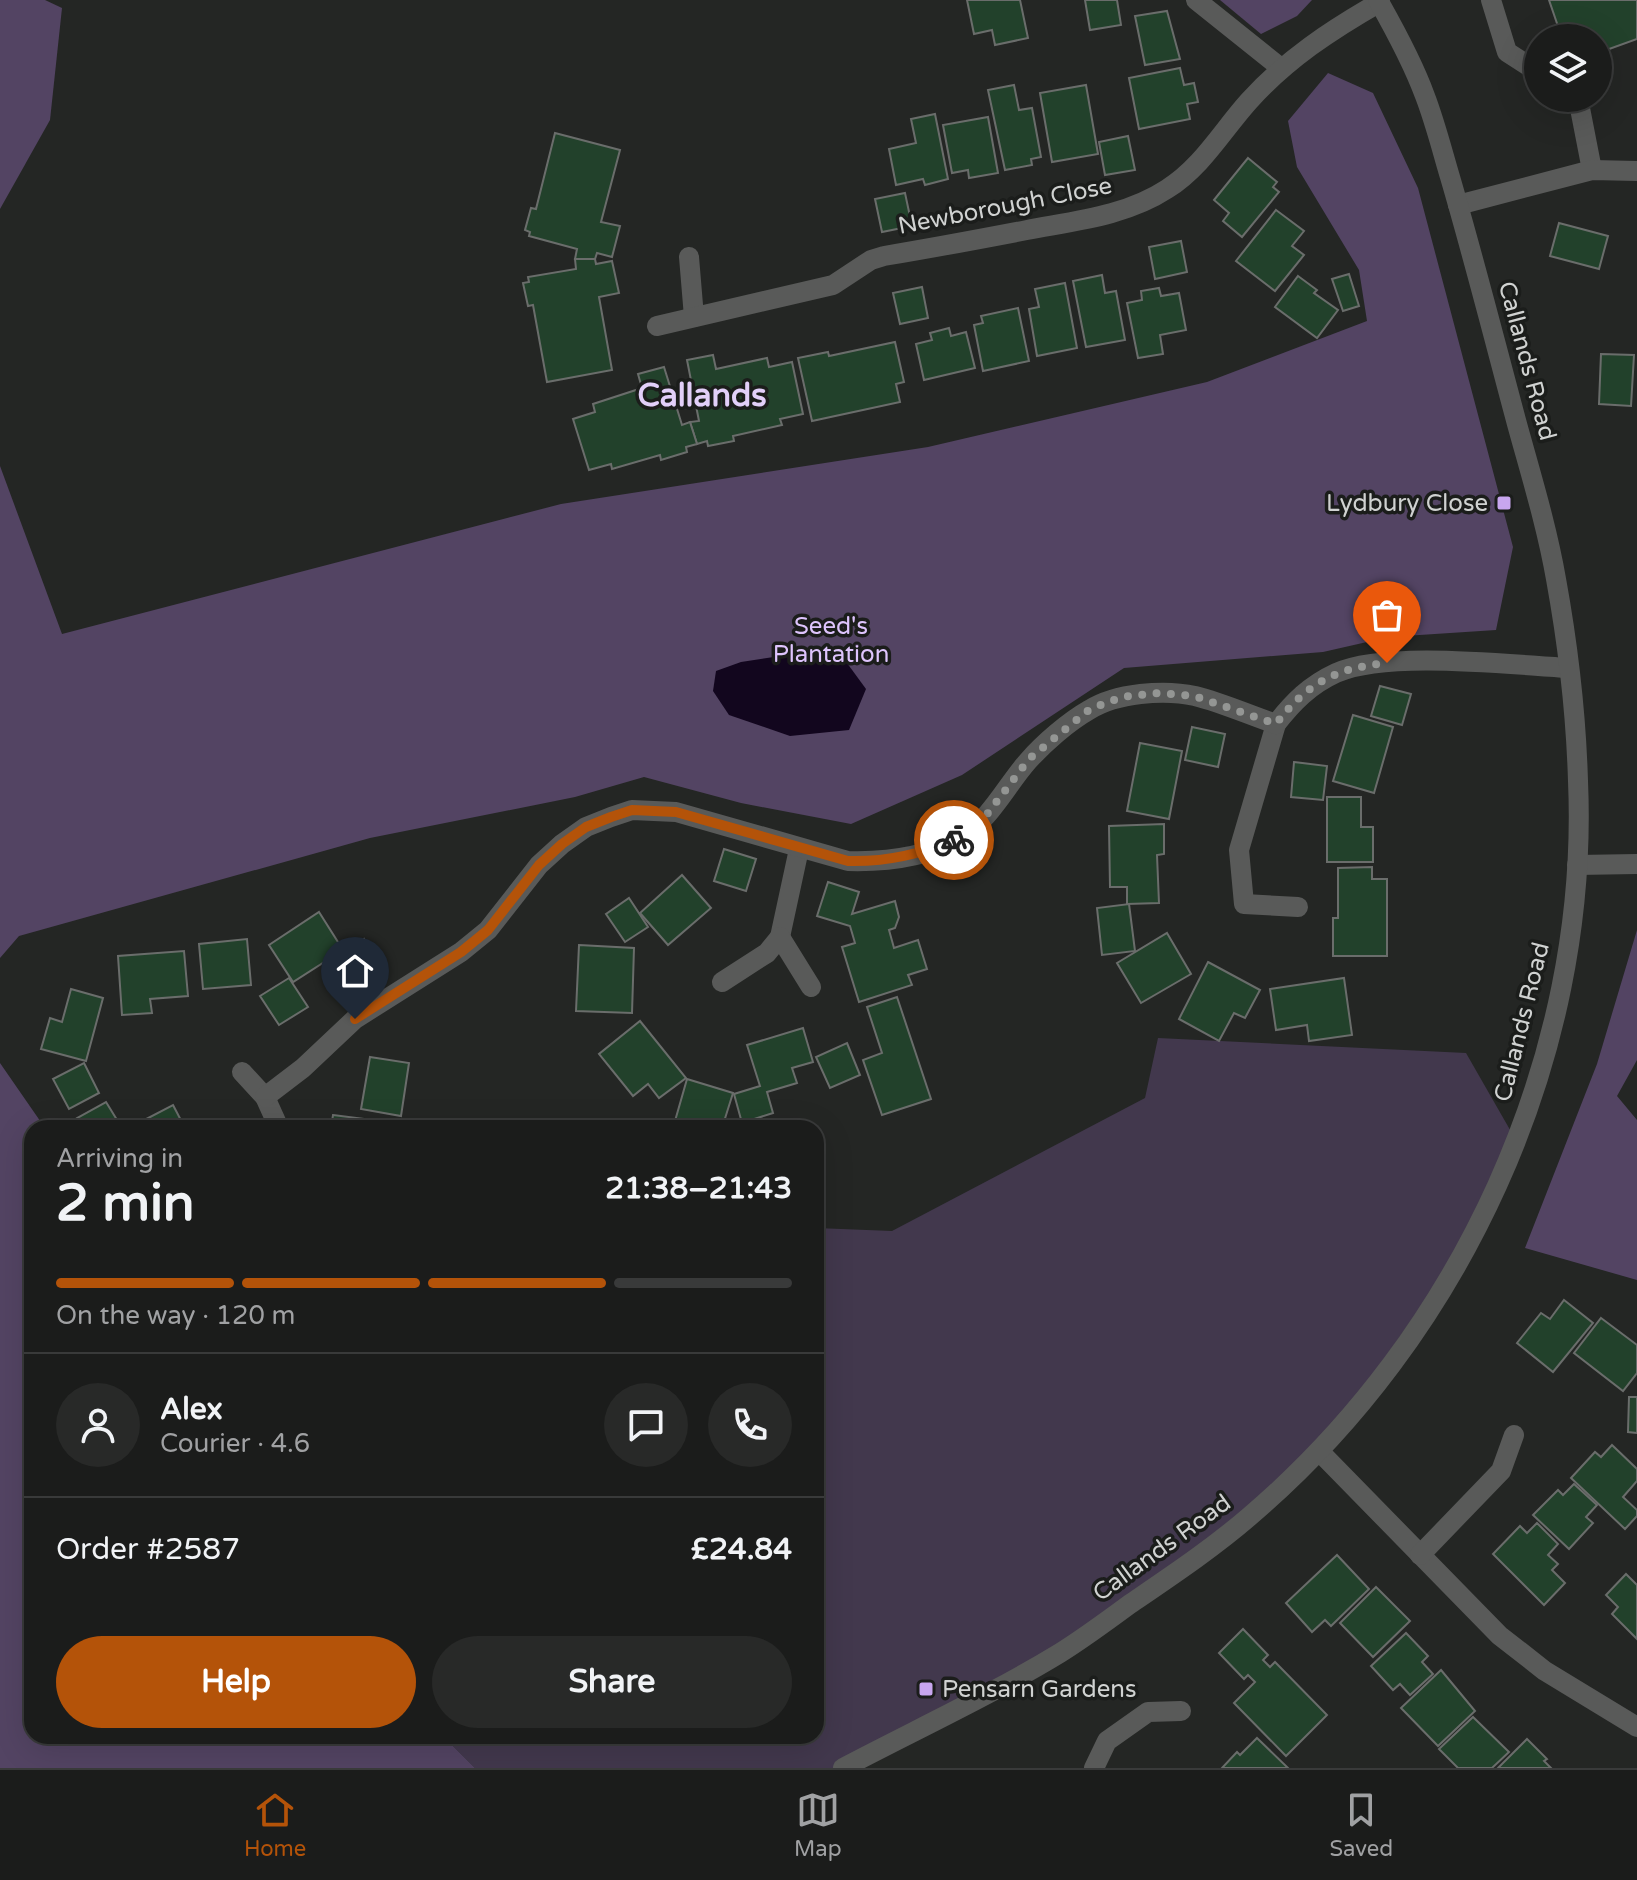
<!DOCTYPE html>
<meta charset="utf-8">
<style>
:root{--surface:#1b1c1b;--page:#282928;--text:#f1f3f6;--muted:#a0a1a3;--line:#393a3a;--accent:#b45309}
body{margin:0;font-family:"Varela Round",sans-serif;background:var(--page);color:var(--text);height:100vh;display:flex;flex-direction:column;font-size:30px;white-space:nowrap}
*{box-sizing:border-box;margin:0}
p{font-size:26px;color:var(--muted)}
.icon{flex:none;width:44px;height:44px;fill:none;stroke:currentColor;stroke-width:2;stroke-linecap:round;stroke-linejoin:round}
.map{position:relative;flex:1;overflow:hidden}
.sheet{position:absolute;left:24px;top:1120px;width:800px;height:624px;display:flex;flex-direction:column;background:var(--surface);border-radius:24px;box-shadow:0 8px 32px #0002,0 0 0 2px var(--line)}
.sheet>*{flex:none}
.buttons{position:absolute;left:1524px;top:24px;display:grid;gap:16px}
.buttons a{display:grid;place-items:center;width:88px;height:88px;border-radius:50%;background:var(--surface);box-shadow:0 8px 32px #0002,0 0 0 2px var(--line);font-size:40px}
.pin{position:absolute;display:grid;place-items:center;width:68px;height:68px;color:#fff;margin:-82px -34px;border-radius:50% 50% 50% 0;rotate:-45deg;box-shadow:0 0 8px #0007}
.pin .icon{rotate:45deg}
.courier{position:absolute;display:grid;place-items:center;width:80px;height:80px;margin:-40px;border:6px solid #b45309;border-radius:50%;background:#fff;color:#222;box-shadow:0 2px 10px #0007}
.head em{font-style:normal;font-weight:700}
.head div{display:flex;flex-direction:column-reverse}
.head{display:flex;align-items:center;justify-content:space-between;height:136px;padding:0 32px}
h1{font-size:52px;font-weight:700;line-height:60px}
.bar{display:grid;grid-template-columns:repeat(4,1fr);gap:12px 8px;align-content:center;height:96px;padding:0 32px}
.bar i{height:10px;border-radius:6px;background:var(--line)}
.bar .selected{background:var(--accent)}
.bar p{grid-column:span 4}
.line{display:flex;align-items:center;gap:20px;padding:0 32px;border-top:2px solid var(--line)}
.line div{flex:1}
.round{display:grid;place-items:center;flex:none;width:84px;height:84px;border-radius:42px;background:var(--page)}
.cta{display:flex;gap:16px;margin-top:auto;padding:16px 32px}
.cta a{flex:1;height:92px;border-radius:48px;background:var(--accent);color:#fff;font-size:32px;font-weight:700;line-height:92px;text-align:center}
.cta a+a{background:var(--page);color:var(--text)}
.tabs{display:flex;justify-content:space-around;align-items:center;height:112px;border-top:2px solid var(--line);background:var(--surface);font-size:22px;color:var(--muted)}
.tabs a{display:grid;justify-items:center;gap:4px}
.tabs .selected{color:var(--accent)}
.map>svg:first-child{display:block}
</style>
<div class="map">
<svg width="1637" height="1768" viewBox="0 0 1637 1768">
<rect width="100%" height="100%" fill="#242624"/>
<path fill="#42384d" d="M1158,1038L1466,1053L1517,1142L1480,1223L1319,1451L1061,1653L843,1768H475L443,1736H816V1228L892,1231L1145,1098Z"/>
<g fill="#534463">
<path d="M0,0H45L62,8L50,120L0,209Z"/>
<path d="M1220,0H1312L1297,16L1261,34Z"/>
<path d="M1328,73L1373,93L1418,188L1513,547L1496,630L1389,637L1323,652L1124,668L962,775L851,824L741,803L644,777L575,797L370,838L19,936L0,958V466L62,634L561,504L928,447L1207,382L1367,321L1359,270L1297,167L1288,121Z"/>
<path d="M1637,930V1060L1617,1096L1637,1120V1280L1525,1248L1597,1064Z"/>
<path d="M0,1063L45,1128H32V1736H443L475,1768H0Z"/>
</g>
<path fill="#12061e" d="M787,655L847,663L866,689L849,730L790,736L729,715L713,691L716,671L741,662Z"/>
<g fill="#22412b" stroke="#6a6d6b" stroke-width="2">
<path d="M967,0H1020L1028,38L995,45L992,30L974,34Z"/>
<path d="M1085,0H1117L1121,25L1090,30Z"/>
<path d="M1549,0H1637V39L1598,53V38H1562Z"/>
<path d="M1167,11L1180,59L1145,65L1135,16Z"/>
<path d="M1180,68L1184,85L1194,83L1198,102L1187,104L1190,119L1139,129L1129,78Z"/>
<path d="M1014,85L1019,110L1032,108L1041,157L1031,159L1032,165L1005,170L988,90Z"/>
<path d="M1086,85L1098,154L1052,162L1040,93Z"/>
<path d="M935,114L948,179L925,185L923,179L896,185L889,149L916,143L911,119Z"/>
<path d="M988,117L998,173L969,178L968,170L952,173L943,125Z"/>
<path d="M555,133L620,150L601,222L620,226L612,257L597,253L595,259H575L577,249L529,236L530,232L525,230L531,208L536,209Z"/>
<path d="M1128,136L1135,170L1105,175L1099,142Z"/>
<path d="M1248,158L1277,182L1273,187L1279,192L1242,237L1223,221L1229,213L1214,200Z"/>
<path d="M905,193L912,226L882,232L875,199Z"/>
<path d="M1276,210L1304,231L1292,246L1304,255L1275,291L1236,261Z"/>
<path d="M1559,223L1608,236L1599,269L1550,256Z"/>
<path d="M1181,241L1187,272L1155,279L1149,247Z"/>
<path d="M575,259H595L596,264L612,261L619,293L599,297L612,370L547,382L533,305L528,306L523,283L529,282L528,277L576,269Z"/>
<path d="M1349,274L1359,306L1343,311L1332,279Z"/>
<path d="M1102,275L1105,293L1116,291L1125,340L1086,347L1073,281Z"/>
<path d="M1298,276L1317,290L1314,293L1338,310L1317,338L1275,307Z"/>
<path d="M1065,283L1077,348L1037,356L1029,309L1039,307L1035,289Z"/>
<path d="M922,287L928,318L900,324L893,293Z"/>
<path d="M1159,288L1161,296L1179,293L1186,330L1160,335L1163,354L1138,358L1127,303L1142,300L1141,291Z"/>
<path d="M1018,308L1029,361L983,371L974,325L983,323L981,316Z"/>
<path d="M949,328L951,336L966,332L975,368L924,380L916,344L932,340L930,333Z"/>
<path d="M895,342L904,382L896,384L900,402L812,421L798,358L828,352L829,356Z"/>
<path d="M1601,354L1634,355L1631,406L1599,404Z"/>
<path d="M713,355L716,369L767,358L769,367L792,362L803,414L780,419L782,425L733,436L734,441L708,446L707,441L697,444L690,422L699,421L687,360Z"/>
<path d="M664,367L682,425L690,422L697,444L686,447L687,452L661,460L660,455L612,469L611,464L589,470L573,419L595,412L593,404L642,388L638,374Z"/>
<path d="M1380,686L1411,694L1402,725L1371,716Z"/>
<path d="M1353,715L1393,727L1374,793L1333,781Z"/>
<path d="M1192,727L1225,734L1218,767L1185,760Z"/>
<path d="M1140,743L1182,751L1169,819L1127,811Z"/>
<path d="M1294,762L1327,766L1323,800L1291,797Z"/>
<path d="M1327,797H1361V827H1373V862H1327Z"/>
<path d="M1164,824V854L1157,855L1159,903L1127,904V887H1110L1109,826Z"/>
<path d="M724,849L756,859L746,891L714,881Z"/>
<path d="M1372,867V879H1387V956H1333V918H1338V868Z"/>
<path d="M682,875L711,908L668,945L640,913Z"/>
<path d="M828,882L859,892L852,914L895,901L899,917L895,928L889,930L894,948L918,940L927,969L908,975L912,985L859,1002L842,947L855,943L850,926L817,916Z"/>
<path d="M629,898L648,927L625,942L606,914Z"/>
<path d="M1129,904L1135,951L1102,955L1097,908Z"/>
<path d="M319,912L343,950L293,982L269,945Z"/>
<path d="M1167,933L1191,974L1141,1003L1117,963Z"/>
<path d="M247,939L251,985L203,989L199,944Z"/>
<path d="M364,939L379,965L356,978L341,954Z"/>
<path d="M579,945L634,948L632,1013L576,1011Z"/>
<path d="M184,951L188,996L150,999L152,1013L122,1015L118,956Z"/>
<path d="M1208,962L1260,990L1245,1018L1234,1013L1219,1041L1179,1019Z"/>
<path d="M289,978L308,1007L279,1025L260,996Z"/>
<path d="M1344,978L1352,1035L1309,1041L1307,1025L1276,1030L1270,989Z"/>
<path d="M71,989L103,998L86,1061L41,1049L50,1018L62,1022Z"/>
<path d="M897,997L931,1099L882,1115L863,1060L882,1053L867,1007Z"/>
<path d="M640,1021L686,1078L659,1098L648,1084L633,1096L599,1054Z"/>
<path d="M803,1028L813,1062L792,1068L797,1083L767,1092L773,1113L742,1123L734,1094L760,1086L747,1045Z"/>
<path d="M847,1043L860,1075L830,1088L816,1057Z"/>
<path d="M370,1057L409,1063L401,1116L361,1109Z"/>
<path d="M84,1063L99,1093L69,1109L53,1079Z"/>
<path d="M687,1079L733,1093L722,1128H673Z"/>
<path d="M106,1102L122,1128H83L77,1118Z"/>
<path d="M173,1105L185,1128H129Z"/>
<path d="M333,1115L365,1119L363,1127L367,1128H331Z"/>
<path d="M1564,1300L1593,1323L1553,1372L1517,1343L1541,1313L1550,1319Z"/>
<path d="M1601,1318L1637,1345V1373L1623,1391L1574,1353Z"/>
<path d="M1629,1397H1637V1433L1628,1432Z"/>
<path d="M1612,1445L1637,1469V1481L1623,1497L1637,1510V1516L1625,1529L1571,1478L1595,1452L1601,1457Z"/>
<path d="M1574,1484L1597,1505L1586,1517L1593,1523L1569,1549L1533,1515L1558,1490L1563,1495Z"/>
<path d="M1537,1523L1558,1544L1548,1555L1558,1564L1552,1570L1565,1583L1544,1605L1493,1554L1520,1526L1527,1533Z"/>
<path d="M1337,1555L1369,1589L1331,1626L1325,1620L1312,1632L1286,1603Z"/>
<path d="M1626,1574L1637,1585V1639L1612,1614L1618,1607L1606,1595Z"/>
<path d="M1376,1587L1410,1621L1373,1657L1340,1623Z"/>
<path d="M1243,1629L1268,1655L1263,1660L1270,1667L1275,1662L1327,1715L1286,1756L1234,1703L1255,1682L1248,1675L1244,1679L1219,1653Z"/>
<path d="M1406,1633L1428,1656L1422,1662L1433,1674L1410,1695L1400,1684L1393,1690L1371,1666Z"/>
<path d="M1441,1670L1475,1711L1438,1746L1401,1708Z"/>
<path d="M1473,1717L1509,1752L1492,1768H1458L1439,1749Z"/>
<path d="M1257,1738L1288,1768H1222L1237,1752L1240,1755Z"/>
<path d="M1527,1739L1547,1759L1544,1761L1551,1768H1498Z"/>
</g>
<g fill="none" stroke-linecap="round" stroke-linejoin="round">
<g stroke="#595a59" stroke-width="20">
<path d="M1491,0L1507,52L1538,72"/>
<path d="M1578,98L1592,170"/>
</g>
<g stroke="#595a59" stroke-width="20">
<path d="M1196,0L1281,68"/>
<path d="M1458,205L1592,170L1637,171"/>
<path d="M689,257L694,317"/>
<path d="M657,326L833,285L871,260L884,256C932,248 980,239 1027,230C1074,221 1126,216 1167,189C1202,167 1222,131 1249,101C1287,59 1331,30 1380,2"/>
<path d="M1276,724L1239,850L1244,904L1298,907"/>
<path d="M1577,865L1637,864"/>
<path d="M780,937L799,849"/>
<path d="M722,982L767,953L780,937L811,987"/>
<path d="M242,1072L265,1097L279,1128"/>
<path d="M265,1097L303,1068L355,1019L461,952L488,930L539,865L562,844L586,827L611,817L632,810L676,812L848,861C885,862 927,857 960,838C990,820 1006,786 1028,761C1044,743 1068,722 1089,710C1116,693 1164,689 1195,696C1223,703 1249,715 1276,724C1293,702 1310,685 1336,673C1387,650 1511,665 1569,668"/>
<path d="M1319,1451L1499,1635L1545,1671L1637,1727"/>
<path d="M1420,1555L1501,1471L1514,1435"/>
<path d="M1094,1768L1107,1741L1148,1712L1181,1711"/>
</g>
<path stroke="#595a59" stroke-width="20" d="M843,1768C915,1730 991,1695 1060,1653C1084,1638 1107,1621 1130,1604C1171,1576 1213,1548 1250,1516C1460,1337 1590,1058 1578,781C1576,714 1568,645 1556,579C1547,527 1531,475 1517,424C1495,342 1474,259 1450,177C1442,150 1435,122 1425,96C1413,63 1395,30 1378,0"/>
</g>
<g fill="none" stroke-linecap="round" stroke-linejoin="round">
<path stroke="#949694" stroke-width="8" stroke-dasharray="0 14.4" d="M954,840L985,817L1029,759L1090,709L1122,697L1158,693L1194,696L1276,724C1307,683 1336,668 1387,663"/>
<path stroke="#b45309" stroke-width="10" d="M355,1019L461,952L488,930L539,865L562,844L586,827L611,817L632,810L676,812L848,861C886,862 919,855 954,840"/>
</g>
<g fill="#c8a6ef" stroke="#1b1d1b" stroke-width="3">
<rect x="1496" y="495" width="16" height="16" rx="4"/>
<rect x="918" y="1681" width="16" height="16" rx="4"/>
</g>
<g text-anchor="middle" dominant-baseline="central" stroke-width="7" stroke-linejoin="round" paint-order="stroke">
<g font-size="24" fill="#d0d2d1" stroke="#1b1d1b">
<text transform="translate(1005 206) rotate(-11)">Newborough Close</text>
<text transform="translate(1527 361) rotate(75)">Callands Road</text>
<text transform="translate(1522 1022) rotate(-76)">Callands Road</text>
<text transform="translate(1162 1548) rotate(-36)">Callands Road</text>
</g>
<g font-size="24" fill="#d0d2d1" stroke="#1b1d1b" text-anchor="end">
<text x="1488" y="503">Lydbury Close</text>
<text x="942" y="1689" text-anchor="start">Pensarn Gardens</text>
</g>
<g font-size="24" fill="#dec4fd" stroke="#1b1d1b">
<text x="831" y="626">Seed's<tspan x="831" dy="28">Plantation</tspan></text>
</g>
<g font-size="32" font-weight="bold" fill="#e2cff9" stroke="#1b1d1b">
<text x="702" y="396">Callands</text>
</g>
</g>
</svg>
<div class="buttons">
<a><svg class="icon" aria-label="layers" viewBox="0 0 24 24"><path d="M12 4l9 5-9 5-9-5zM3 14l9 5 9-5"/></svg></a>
</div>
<div class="pin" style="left:1387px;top:663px;background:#ea580c"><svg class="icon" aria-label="bag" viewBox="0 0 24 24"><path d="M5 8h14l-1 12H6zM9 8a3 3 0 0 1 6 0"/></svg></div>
<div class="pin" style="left:355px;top:1019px;background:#1f2937"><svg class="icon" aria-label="home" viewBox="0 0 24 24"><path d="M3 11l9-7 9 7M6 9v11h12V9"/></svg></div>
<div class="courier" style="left:954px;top:840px"><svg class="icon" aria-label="bike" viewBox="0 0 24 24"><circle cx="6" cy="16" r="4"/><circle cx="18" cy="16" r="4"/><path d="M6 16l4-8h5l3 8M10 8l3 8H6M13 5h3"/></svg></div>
<section class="sheet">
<div class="head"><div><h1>2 min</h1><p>Arriving in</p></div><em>21:38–21:43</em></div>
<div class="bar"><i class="selected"></i><i class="selected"></i><i class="selected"></i><i></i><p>On the way · 120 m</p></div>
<div class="line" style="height:144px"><a class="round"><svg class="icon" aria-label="person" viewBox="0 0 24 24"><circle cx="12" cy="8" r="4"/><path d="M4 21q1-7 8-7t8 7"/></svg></a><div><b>Alex</b><p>Courier · 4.6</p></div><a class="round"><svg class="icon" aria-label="chat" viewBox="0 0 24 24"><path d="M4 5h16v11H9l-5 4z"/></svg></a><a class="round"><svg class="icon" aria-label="phone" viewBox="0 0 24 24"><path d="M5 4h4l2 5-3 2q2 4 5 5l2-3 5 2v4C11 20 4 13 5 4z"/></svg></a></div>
<div class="line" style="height:104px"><div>Order #2587</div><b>£24.84</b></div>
<div class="cta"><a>Help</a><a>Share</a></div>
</section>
</div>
<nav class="tabs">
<a class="selected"><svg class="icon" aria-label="home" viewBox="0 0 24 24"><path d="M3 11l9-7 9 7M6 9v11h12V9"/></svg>Home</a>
<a><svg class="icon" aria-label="map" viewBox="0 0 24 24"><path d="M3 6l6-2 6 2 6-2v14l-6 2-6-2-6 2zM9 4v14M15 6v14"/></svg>Map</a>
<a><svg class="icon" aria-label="saved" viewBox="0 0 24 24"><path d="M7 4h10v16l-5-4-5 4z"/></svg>Saved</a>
</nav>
